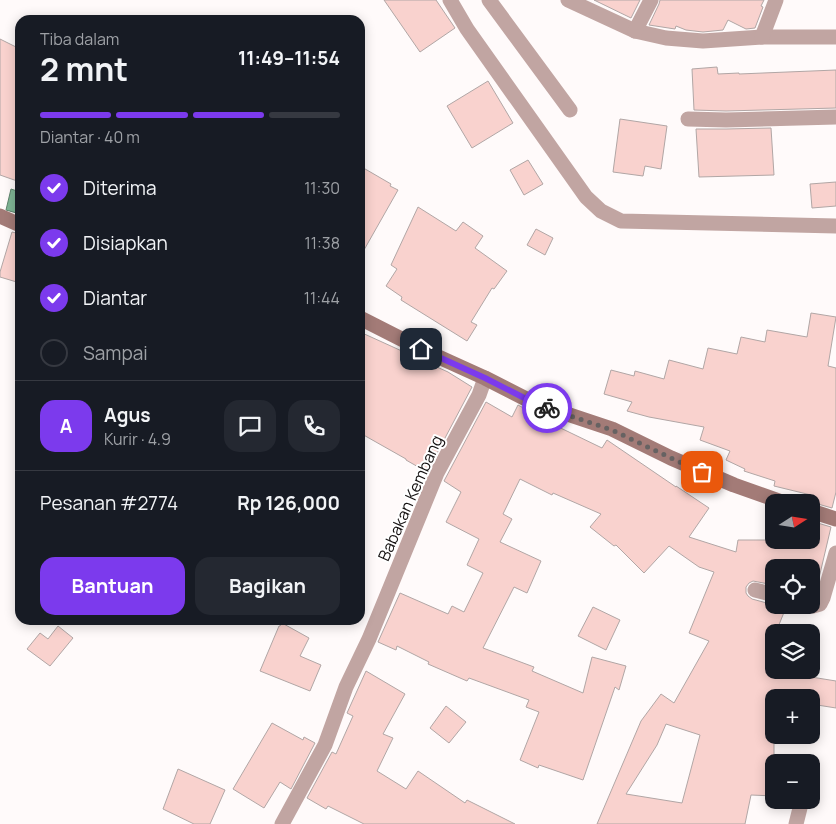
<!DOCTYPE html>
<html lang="id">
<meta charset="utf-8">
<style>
:root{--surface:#171b24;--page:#242831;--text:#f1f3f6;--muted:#9ea1a6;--line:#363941;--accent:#7c3aed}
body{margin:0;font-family:Manrope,sans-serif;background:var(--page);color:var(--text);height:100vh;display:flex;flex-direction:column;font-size:19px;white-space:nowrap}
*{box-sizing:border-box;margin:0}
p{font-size:16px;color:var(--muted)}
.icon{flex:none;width:28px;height:28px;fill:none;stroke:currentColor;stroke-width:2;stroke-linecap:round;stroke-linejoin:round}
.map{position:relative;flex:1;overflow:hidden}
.sheet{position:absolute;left:15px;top:15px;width:350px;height:610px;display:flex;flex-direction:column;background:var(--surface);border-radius:15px;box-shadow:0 2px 12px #0003}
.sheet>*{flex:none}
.needle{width:32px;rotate:78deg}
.buttons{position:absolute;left:765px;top:494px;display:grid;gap:10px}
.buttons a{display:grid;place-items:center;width:55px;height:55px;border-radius:10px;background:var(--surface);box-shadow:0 2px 12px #0003;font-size:25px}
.pin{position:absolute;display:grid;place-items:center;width:42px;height:42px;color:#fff;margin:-21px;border-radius:10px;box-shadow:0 2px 8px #0006}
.courier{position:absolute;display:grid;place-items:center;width:50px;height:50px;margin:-25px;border:4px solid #7c3aed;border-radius:50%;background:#fff;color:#222;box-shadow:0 1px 6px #0007}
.head em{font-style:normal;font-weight:700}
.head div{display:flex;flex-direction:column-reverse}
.head{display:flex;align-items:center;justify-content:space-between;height:85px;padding:0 25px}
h1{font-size:32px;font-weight:700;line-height:38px}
.bar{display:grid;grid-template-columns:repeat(4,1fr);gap:8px 5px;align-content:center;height:60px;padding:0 25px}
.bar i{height:6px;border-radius:4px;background:var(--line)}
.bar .selected{background:var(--accent)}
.bar p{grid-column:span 4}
.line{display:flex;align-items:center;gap:12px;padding:0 25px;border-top:1px solid var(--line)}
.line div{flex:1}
.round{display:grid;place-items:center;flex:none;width:52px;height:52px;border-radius:15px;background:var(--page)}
ol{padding:0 25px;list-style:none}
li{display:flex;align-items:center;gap:15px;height:55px}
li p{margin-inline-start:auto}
li .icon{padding:5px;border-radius:50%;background:var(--accent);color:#fff;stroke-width:4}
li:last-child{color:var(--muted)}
li i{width:28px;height:28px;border:2px solid var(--line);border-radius:50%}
.button{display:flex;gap:10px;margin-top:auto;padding:10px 25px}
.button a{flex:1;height:58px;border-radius:15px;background:var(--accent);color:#fff;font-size:20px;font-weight:700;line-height:58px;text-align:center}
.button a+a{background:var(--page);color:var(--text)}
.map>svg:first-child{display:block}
</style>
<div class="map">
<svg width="836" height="824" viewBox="0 0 836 824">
<rect width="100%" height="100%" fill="#fffafa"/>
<path fill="#7fb595" stroke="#5f846d" d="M11,189L20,192V214L6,210Z"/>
<g fill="#f9d2ce" stroke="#b1a6a5" fill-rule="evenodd">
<path d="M384,0H436L455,28L420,52Z"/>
<path d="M594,0H640L631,18Z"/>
<path d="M660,0H764L761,6L763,7L755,28L746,29L728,20L723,30L703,32L686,30L676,26L675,29L649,25L659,4Z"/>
<path d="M0,39L20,49V182L0,175Z"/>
<path d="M717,67L718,74L739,73V74L836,70V108L726,111L694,110L692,69Z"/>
<path d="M488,81L513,123L472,148L447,106Z"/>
<path d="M620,119L667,126L661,169L645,166L643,176L613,172Z"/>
<path d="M771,128L774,175L699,177L696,129H726Z"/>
<path d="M528,160L543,184L524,195L510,170Z"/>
<path d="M360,166L391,184L390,186L398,190L360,257Z"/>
<path d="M836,182V206L812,208L810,184Z"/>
<path d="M418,207L456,231L463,222L483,236L475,248L507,271L494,289L492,288L471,322L477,325L467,341L401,300L402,297L386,286L397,269L391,265Z"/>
<path d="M536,229L553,238L545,255L527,245Z"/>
<path d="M12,232L20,234V283L0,277V272Z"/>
<path d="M811,313L836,317L828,366L836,368V492L832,508L811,502V495L774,486L775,481L744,471L745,469L726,460L730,451L700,440L704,427L649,417L627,411L632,402L604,394L611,370L634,376L635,371L664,379L669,360L703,369L708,348L737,354L741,337L765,342L767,330L807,337Z"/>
<path d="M360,332L448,372L472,387L427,472L406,460V459L360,433Z"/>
<path d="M486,402L512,417L518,405L531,412L546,417L544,420L602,448L607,440L676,487V486L709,508L689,537L736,552L738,540H811V521L831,527L819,578L811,577V568H774V585L753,581L749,583L746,587V593L748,596L752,599L774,605H787L776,632H774V671L836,681V708L811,704V698H774V796L751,795L745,824H597L641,721L661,694L674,703L709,641L689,633L714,572L699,567L669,546L644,573L616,545L614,546L590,527L601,514L553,493L552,495L520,479L503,514L512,519L500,542L541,561L527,593L514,587L483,648L534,667L532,671L583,693L592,657L626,666L619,690L615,687L583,780L539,765L538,768L520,760L539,712L526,707L529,700L469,678L467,681L428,664L429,662L397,646L396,650L378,642L400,593L448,614L452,606L464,612L483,573L467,565L479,539L446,522L461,492L444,481ZM666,724L700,735L682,803L626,794L657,745Z"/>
<path d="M593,607L620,620L606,650L578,636Z"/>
<path d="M282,623L309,638L300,656L321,665L310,691L260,671L279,626H280Z"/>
<path d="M58,626L73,638L50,666L27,649L40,633L48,639Z"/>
<path d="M366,671L405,694L383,734L393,738L377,771L406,789L418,771L465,803L467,800L515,824H364L328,806L326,809L307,798L332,752L336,754L353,716L347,713Z"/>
<path d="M446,706L466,722L449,743L430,728Z"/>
<path d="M272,723L303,740L304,737L315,743L291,789L280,782L264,808L233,789Z"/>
<path d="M178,769L225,790L210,824H194L163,809Z"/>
</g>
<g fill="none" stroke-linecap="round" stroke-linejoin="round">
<g stroke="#c1a5a2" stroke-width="15">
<path d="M450,0L467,29L586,197L601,211L621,221L836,226"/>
<path d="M489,0L570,110"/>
<path d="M568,0L635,31L666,38L703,41L762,37H836"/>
<path d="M635,31L651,0"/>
<path d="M762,37L776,0"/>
<path d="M688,119L726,120L836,117"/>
<path d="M755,590L774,595"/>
<path d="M810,605L813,606L820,604L823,598L836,553"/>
<path d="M282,824L325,745L346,687L369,639L437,473L479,395L485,378"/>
<path d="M796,824L802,800"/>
</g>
<g stroke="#a37b77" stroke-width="15">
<path d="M0,216L20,225"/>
<path d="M360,318L421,349L485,378L534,403L612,429L671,458L734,485L782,502"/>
<path d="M811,511L836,519"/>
</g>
</g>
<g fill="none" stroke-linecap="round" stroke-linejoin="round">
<path stroke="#666262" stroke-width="5" stroke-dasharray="0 9" d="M547,408L612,430L671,458L702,472"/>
<path stroke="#7c3aed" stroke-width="6" d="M421,349L485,378L534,403L547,408"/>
</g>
<g text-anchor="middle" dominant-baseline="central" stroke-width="4" stroke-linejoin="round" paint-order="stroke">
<g font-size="16" fill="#141010" stroke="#fff">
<text transform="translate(410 498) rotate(-66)">Babakan Kembang</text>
</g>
</g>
</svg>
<div class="buttons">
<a><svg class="needle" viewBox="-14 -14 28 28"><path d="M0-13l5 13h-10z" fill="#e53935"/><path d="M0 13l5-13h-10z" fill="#9ea1a6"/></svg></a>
<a><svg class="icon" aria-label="locate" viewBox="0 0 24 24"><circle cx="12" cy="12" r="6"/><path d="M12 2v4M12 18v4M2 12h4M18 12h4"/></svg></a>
<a><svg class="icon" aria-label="layers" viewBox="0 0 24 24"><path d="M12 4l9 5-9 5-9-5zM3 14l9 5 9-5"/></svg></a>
<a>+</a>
<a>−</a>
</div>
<div class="pin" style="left:702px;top:472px;background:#ea580c"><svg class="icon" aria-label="bag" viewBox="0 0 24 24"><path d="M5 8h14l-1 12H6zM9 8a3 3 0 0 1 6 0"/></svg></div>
<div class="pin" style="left:421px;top:349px;background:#1f2937"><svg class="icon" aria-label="home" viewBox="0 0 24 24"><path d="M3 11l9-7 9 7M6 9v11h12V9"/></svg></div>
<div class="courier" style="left:547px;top:408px"><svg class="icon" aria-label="bike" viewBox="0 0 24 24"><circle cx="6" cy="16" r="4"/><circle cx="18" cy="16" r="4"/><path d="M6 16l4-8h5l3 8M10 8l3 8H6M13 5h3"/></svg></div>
<section class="sheet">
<div class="head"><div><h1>2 mnt</h1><p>Tiba dalam</p></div><em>11:49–11:54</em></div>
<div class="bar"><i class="selected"></i><i class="selected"></i><i class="selected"></i><i></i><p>Diantar · 40 m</p></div>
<ol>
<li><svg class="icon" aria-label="check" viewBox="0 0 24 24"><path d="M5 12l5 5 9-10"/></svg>Diterima<p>11:30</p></li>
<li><svg class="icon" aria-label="check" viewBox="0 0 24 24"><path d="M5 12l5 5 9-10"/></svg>Disiapkan<p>11:38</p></li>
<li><svg class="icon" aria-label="check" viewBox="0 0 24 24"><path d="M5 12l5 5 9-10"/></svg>Diantar<p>11:44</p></li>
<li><i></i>Sampai</li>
</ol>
<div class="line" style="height:90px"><b class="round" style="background:var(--accent);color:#fff">A</b><div><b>Agus</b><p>Kurir · 4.9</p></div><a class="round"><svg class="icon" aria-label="chat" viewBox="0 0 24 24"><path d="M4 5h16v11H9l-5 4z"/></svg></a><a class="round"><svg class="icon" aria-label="phone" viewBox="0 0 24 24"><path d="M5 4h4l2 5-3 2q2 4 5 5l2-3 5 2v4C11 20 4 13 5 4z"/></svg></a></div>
<div class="line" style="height:65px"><div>Pesanan #2774</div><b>Rp 126,000</b></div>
<div class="button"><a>Bantuan</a><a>Bagikan</a></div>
</section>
</div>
